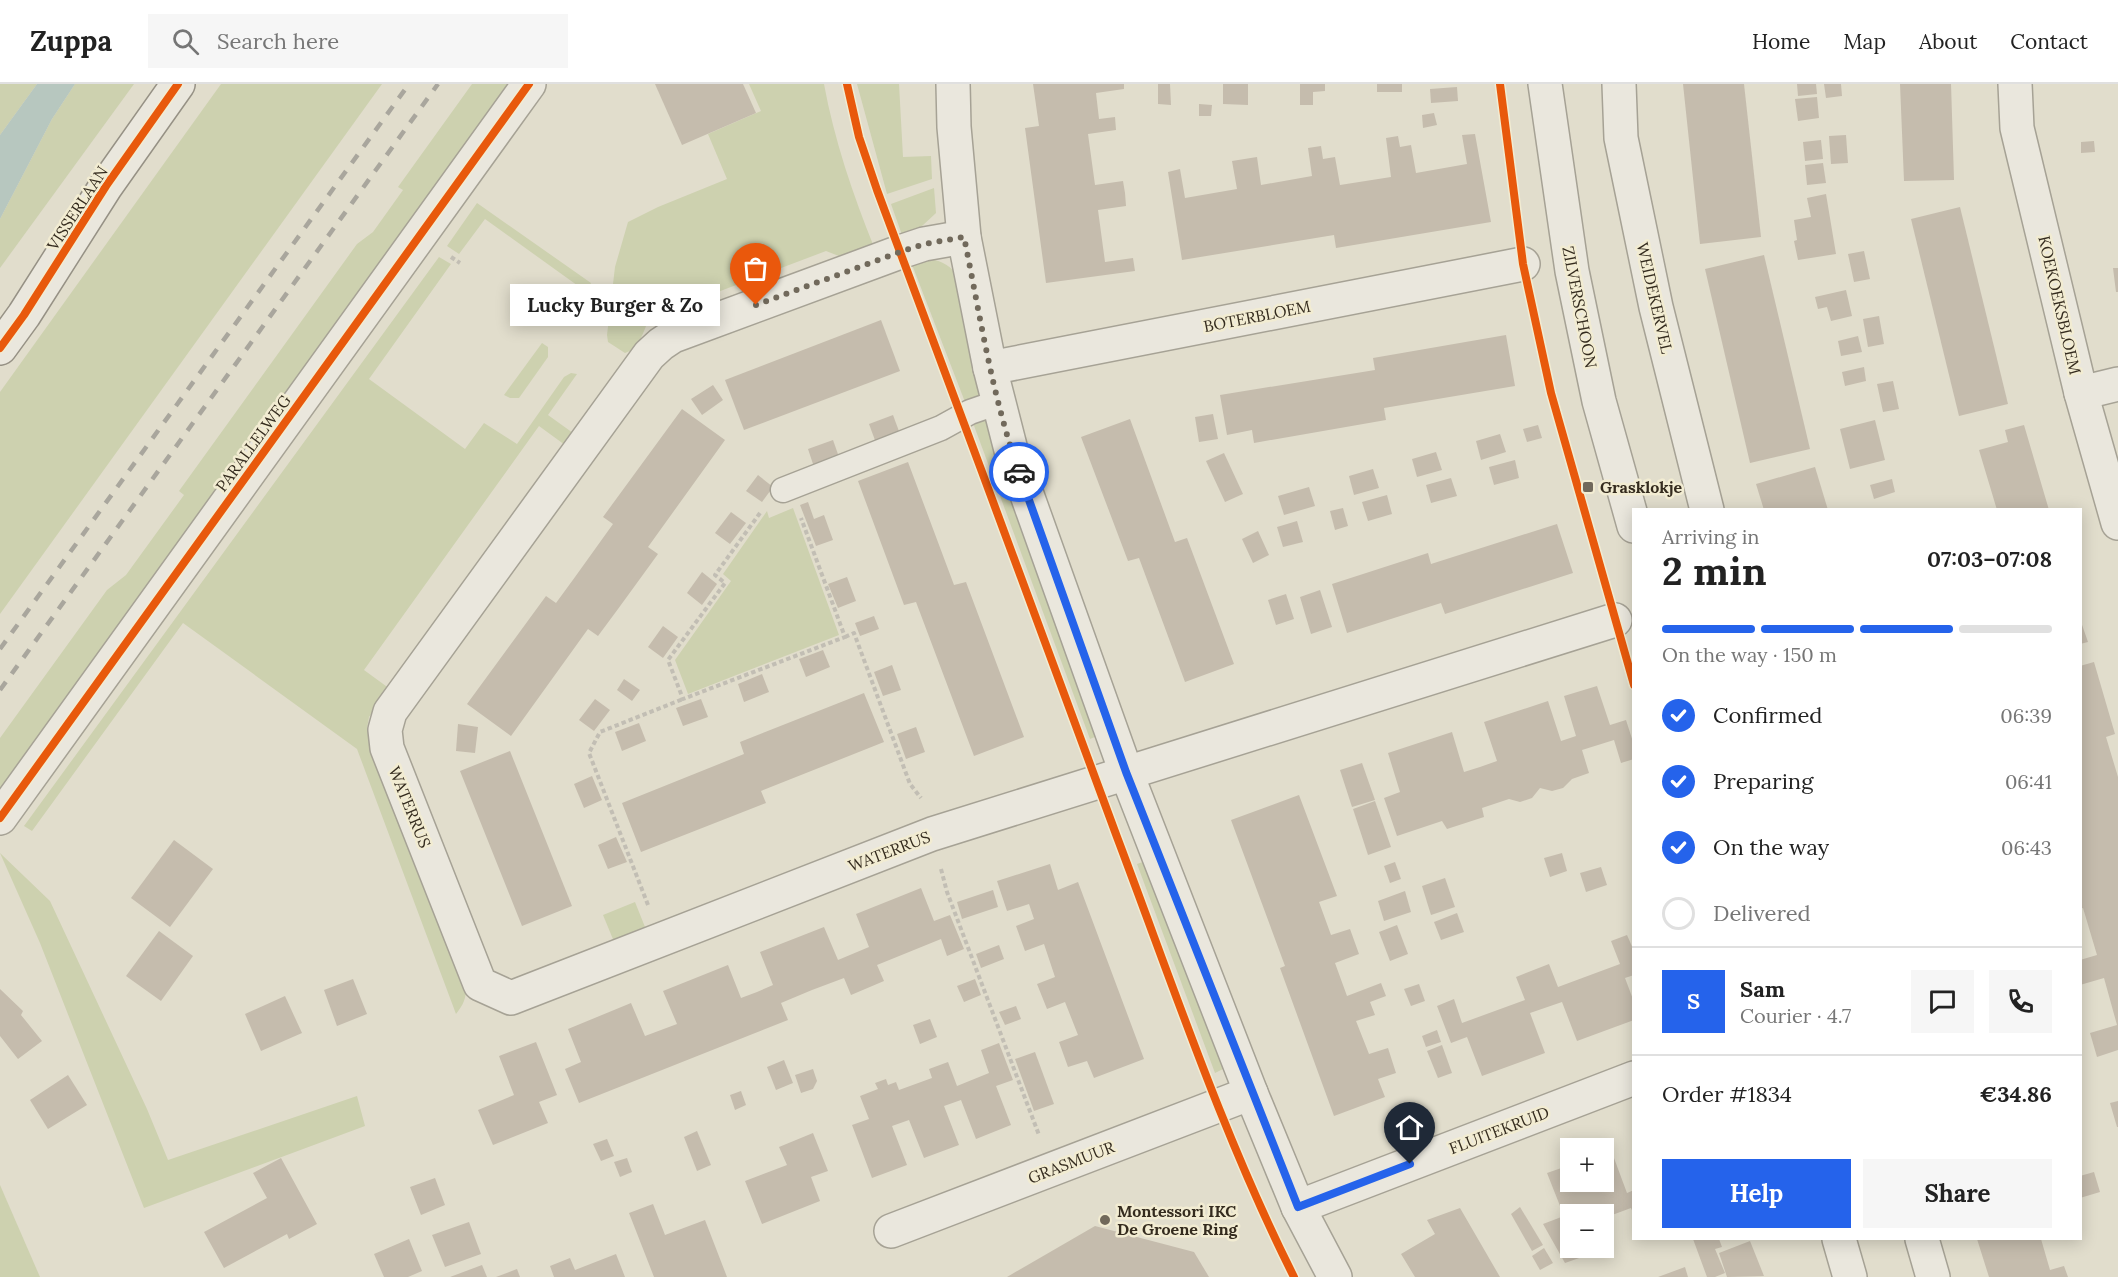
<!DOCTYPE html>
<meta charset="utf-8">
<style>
:root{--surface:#fff;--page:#f6f6f6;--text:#222;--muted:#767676;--line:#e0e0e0;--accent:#2563eb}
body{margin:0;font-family:Lora,serif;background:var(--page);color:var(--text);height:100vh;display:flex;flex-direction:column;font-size:22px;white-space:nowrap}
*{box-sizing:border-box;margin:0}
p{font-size:20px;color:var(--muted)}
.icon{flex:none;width:33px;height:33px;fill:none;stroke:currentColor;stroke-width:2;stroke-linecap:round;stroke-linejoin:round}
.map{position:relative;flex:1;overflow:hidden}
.details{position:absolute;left:1632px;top:424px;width:450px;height:732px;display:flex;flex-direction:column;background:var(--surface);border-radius:0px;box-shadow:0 3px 15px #0003}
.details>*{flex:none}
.buttons{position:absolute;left:1560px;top:1054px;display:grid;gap:12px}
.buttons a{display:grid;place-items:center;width:54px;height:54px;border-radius:0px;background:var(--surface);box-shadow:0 3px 15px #0003;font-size:30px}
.pin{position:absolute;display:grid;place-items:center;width:51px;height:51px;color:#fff;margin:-62px -26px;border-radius:50% 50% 50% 0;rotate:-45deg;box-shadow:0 0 6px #0007}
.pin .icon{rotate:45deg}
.courier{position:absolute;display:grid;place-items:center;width:60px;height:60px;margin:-30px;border:4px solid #2563eb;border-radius:50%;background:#fff;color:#222;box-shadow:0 2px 8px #0007}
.bubble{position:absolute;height:42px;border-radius:0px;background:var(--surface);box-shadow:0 3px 15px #0003;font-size:20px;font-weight:700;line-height:42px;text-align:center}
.summary em{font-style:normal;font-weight:700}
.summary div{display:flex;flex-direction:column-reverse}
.summary{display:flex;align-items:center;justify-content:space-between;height:102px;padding:0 30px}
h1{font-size:39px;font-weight:700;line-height:45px}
.bar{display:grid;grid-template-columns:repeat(4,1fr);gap:9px 6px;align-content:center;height:72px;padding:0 30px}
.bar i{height:8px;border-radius:4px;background:var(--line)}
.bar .selected{background:var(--accent)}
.bar p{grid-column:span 4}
.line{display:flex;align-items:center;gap:15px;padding:0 30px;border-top:2px solid var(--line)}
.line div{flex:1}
.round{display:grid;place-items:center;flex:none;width:63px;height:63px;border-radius:0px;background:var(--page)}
ol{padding:0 30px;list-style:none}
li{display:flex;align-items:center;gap:18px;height:66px}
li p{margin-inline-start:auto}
li .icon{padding:6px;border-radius:50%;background:var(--accent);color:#fff;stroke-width:4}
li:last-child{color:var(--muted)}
li i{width:33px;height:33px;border:3px solid var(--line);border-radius:50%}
.button{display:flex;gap:12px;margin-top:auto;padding:12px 30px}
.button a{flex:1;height:69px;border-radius:0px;background:var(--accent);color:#fff;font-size:24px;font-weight:700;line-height:69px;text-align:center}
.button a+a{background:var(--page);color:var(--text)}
header{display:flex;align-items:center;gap:36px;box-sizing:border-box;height:84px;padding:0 30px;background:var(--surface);border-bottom:2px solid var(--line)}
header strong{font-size:28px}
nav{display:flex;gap:33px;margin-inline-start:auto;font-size:21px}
.search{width:420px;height:54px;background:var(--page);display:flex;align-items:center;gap:15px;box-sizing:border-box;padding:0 21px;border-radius:0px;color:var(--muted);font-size:22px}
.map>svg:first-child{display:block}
</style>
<header>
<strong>Zuppa</strong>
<div class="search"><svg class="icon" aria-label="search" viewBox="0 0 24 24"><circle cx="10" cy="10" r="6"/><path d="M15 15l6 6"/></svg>Search here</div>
<nav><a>Home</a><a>Map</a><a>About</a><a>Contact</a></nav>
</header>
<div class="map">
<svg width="2118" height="1193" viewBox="0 0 2118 1193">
<rect width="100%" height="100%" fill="#e1ddcc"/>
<g fill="#cdd1af">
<path d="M0,0H37L0,51Z"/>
<path d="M75,0H134L0,184V135L52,35Z"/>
<path d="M221,0H382L0,530V308Z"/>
<path d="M472,0H512L0,710V654L107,506L126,491L184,411L179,407L357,160L373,148L403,106L398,103Z"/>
<path d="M749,0H824C834,55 853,111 874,163L844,174L826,167L649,234C644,247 639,265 625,269L608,258L607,251L615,183L628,138L658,123L727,95L708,50L761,27Z"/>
<path d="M857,0H899L903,73L931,72L932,95L887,110Z"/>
<path d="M934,104L936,129L922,142L902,151L891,120Z"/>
<path d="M477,119L591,199L573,239L562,231L581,204L485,135L459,170L447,162Z"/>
<path d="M439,173L451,180L369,295L465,365L484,339L517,360L564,293L571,289L577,290L548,331L573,349L565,361L539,342L364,586L390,605L369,633L367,644L466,897C467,911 465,919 456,930L357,665L183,539L32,747L24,742Z"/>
<path d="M929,175C943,177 951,182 958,193L983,313L965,318L911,178Z"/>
<path d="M542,259L548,263V273L519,314H510L504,311Z"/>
<path d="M988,332L1102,650L1090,655L973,339Z"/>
<path d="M793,424L839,551L688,610L675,576L731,497L723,490L767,427L769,434Z"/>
<path d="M0,769L50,817L147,1025L168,1076L357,1012L365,1042L144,1124L40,859Z"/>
<path d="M1148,776L1225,984L1215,989L1137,780Z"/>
<path d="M635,818L647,848L615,860L603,831Z"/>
<path d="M0,1101L40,1193H0Z"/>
</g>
<path fill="#b7c7bf" d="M37,0H75L52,35L0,135V51Z"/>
<g fill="#c5bcad">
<path d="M655,0H743L756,29L682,61Z"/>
<path d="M1033,0H1124V5L1096,9L1099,35L1115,33L1116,46L1088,50L1095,101L1123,97L1125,109L1126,122L1098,126L1105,178L1133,174L1135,187L1046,199L1025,44L1039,42Z"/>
<path d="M1158,0H1170L1171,21L1158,20Z"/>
<path d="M1223,0H1248V21L1223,20Z"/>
<path d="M1300,0H1325V7L1313,8V21H1300Z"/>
<rect x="1377" y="0" width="25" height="8"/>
<path d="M1683,0H1744L1761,153L1700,160Z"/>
<path d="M1797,0H1816L1817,10L1798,12Z"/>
<path d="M1824,0H1841L1842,12L1826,14Z"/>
<path d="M1900,0H1951L1954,96L1904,97Z"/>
<path d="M1457,3L1458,17L1431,19L1430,5Z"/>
<path d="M1817,13L1819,34L1798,37L1795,15Z"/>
<path d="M1199,20L1212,21L1211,32H1199Z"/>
<path d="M1434,29L1437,41L1423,44L1422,31Z"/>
<path d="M1475,50L1491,138L1336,164L1334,151L1182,176L1168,88L1180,85L1185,114L1237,105L1232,77L1257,73L1261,101L1312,92L1308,64L1321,62L1323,75L1335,73L1340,101L1391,93L1386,54L1398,52L1400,63L1411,61L1416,89L1467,80L1462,51Z"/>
<path d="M1846,51L1848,79L1831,80L1829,52Z"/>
<path d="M1821,56L1823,75L1805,77L1803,58Z"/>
<path d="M2094,57L2095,68L2081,69V58Z"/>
<path d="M1823,79L1826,99L1807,101L1805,81Z"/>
<path d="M1826,110L1836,170L1798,176L1794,157L1797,156L1794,136L1811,133L1807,114Z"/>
<path d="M1960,123L2008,320L1959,332L1911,135Z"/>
<path d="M1864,167L1870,195L1854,198L1848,170Z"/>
<path d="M1764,171L1810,365L1750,379L1705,185Z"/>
<path d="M2113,184H2118V208H2116Z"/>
<path d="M1846,206L1852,232L1831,237L1827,223L1818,225L1815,213Z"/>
<path d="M1879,232L1884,260L1868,263L1863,235Z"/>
<path d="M881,236L900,287L744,346L725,296Z"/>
<path d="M1506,251L1515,302L1384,324L1386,336L1254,359L1252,346L1227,351L1220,311L1375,286L1373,274Z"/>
<path d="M1858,252L1862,268L1841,272L1838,257Z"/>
<path d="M1864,283L1866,297L1845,302L1842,288Z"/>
<path d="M1893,297L1899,325L1883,328L1877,300Z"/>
<path d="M713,301L723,316L702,331L691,315Z"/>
<path d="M682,325L725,356L648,463L658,470L618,525L598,552L588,545L511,652L467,620L546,512L556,519L575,493L613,440L603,433Z"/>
<path d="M1213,330L1218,355L1199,358L1195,333Z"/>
<path d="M893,331L900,350L876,359L869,340Z"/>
<path d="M1130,335L1175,458L1187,454L1234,580L1185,598L1139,474L1128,477L1081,353Z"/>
<path d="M1875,336L1885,376L1850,385L1840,345Z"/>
<path d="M1538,341L1542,354L1527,358L1523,345Z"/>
<path d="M2024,341L2049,426H1997L1979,366L2008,358L2005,346Z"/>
<path d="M1500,350L1506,368L1481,376L1476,357Z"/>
<path d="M833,356L839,373L814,383L808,365Z"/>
<path d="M1436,368L1442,386L1417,393L1412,375Z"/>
<path d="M1224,369L1243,410L1225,418L1206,377Z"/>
<path d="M1515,376L1519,394L1494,401L1489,383Z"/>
<path d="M908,378L954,501L966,498L1024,653L974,672L916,518L904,521L858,397Z"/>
<path d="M1815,383L1828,426H1764L1756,400Z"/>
<path d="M1373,385L1379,404L1354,411L1349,392Z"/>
<path d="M758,391L773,403L762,418L746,407Z"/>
<path d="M1451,394L1457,412L1431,419L1426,401Z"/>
<path d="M1892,395L1895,408L1874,415L1870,401Z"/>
<path d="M1309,403L1315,422L1284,431L1278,412Z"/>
<path d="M1387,411L1392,430L1368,437L1362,418Z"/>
<path d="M808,418L814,435L824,431L833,456L816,462L800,421Z"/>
<path d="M1343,424L1348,442L1335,446L1330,427Z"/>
<path d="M731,428L746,439L730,460L715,449Z"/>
<path d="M1297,437L1303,458L1283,463L1277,443Z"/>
<path d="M1557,440L1573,489L1445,530L1441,519L1347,549L1332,500L1428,469L1431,480Z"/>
<path d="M1258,447L1269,471L1253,479L1242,455Z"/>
<path d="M702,488L717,500L702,521L687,509Z"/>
<path d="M847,493L856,517L838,524L828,500Z"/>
<path d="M1320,506L1332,543L1311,550L1300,513Z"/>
<path d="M1286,510L1294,535L1276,541L1268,516Z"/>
<path d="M874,532L879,545L860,552L855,539Z"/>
<path d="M2080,535L2088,558L2080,560Z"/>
<path d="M663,542L678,553L663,574L648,563Z"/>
<path d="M823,566L830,583L806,593L799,575Z"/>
<path d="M2094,578L2115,650L2106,653L2118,693V966L2097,973L2090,949L2117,941L2104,894L2080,901V876L2097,871L2083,824L2080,825V582Z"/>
<path d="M892,581L901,606L883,612L874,588Z"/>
<path d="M762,590L769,608L744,618L738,600Z"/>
<path d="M624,595L640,606L632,617L617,606Z"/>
<path d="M1597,602L1610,641L1626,636L1634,661V675L1621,679L1614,656L1582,666L1589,689L1572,695L1563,704L1552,707L1540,704L1532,714L1520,718L1509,715L1482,724L1484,733L1447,745L1442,737L1397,752L1384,714L1400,708L1388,669L1452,648L1464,688L1480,683L1497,677L1484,638L1548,617L1561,657L1576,652L1564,612Z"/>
<path d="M864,609L884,658L761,707L766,719L641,768L622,719L744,670L740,658Z"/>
<path d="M595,615L610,626L594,647L579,636Z"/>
<path d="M701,615L708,633L683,642L676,624Z"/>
<path d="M639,639L646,657L622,667L615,648Z"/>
<path d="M458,640L478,643L475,669L456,667Z"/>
<path d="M916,643L925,668L906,675L897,650Z"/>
<path d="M510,667L572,822L522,842L460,687Z"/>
<path d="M1362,679L1375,716L1352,723L1340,686Z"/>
<path d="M592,692L602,716L584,724L574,700Z"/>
<path d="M1299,711L1337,812L1319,818L1331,851L1350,845L1359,870L1335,879L1347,912L1381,899L1386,912L1370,918L1375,931L1356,937L1369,970L1388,964L1396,989L1378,995L1385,1013L1334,1032L1280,884L1285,882L1231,736Z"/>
<path d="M1375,717L1391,763L1368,771L1353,725Z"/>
<path d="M616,753L627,778L608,785L598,761Z"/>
<path d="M174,756L213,785L170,843L131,814Z"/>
<path d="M1562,769L1567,787L1550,793L1544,774Z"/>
<path d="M1395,778L1401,795L1390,799L1384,782Z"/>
<path d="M1050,780L1058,806L1078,798L1144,975L1094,994L1087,977L1068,983L1059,958L1078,951L1065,918L1047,925L1037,900L1055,893L1044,860L1025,867L1016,842L1034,835L1029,820L1007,827L997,797Z"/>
<path d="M1601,783L1607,801L1586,808L1580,789Z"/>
<path d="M1445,794L1455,823L1431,831L1422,802Z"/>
<path d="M921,804L934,837L950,831L964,865L947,872L941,855L877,881L884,897L851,911L844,894L812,906L781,919L788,936L579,1019L565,985L581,978L568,945L631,919L645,952L677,940L663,907L728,881L741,914L757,908L773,901L760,868L824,843L838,876L869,863L856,830Z"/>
<path d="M993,806L998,823L962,835L957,818Z"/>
<path d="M1405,807L1411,828L1384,837L1378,817Z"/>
<path d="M1457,829L1464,848L1441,856L1434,838Z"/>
<path d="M1397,841L1408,870L1390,877L1379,848Z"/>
<path d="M159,847L193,872L161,917L126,892Z"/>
<path d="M1627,851L1634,867V891L1625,894L1634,918V936L1577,957L1562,918L1530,929L1545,969L1482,992L1467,953L1451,959L1437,922L1454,915L1462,939L1525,916L1516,893L1549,880L1558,903L1620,880L1611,857Z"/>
<path d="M999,861L1004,875L981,884L976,870Z"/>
<path d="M353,895L367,930L337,942L324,906Z"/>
<path d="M975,895L981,911L964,918L957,902Z"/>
<path d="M1419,900L1425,917L1411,922L1404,905Z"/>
<path d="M0,905L23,927L21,931L42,957L18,975L0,952Z"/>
<path d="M285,912L302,949L261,967L245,930Z"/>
<path d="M1016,922L1021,935L1005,941L999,928Z"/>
<path d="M930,935L937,953L920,960L913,941Z"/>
<path d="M1437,946L1441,958L1426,963L1422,952Z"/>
<path d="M536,958L557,1011L539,1018L548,1039L493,1061L478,1026L514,1011L499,972Z"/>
<path d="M999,959L1013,996L996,1002L1011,1041L976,1055L961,1016L944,1022L959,1061L924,1074L909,1036L892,1042L907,1081L872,1094L852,1041L869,1035L860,1012L878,1005L875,999L886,995L888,1001L896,998L899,1006L932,994L929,985L948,978L957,1002L989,989L981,966Z"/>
<path d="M1442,961L1452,989L1438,994L1427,967Z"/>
<path d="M1035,968L1054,1020L1034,1027L1015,975Z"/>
<path d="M784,976L793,999L776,1006L767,983Z"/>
<path d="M813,985L817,997L813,1005L801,1009L795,991Z"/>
<path d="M68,991L87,1021L48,1045L30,1016Z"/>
<path d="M741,1007L746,1021L735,1026L730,1011Z"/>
<path d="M2118,1017V1043H2117L2110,1019Z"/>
<path d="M697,1047L711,1081L697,1087L684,1053Z"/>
<path d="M813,1049L828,1087L811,1093L820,1117L762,1140L745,1097L787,1081L779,1063Z"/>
<path d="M607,1055L614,1072L601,1077L593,1060Z"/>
<path d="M1611,1066L1627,1109L1634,1106V1131L1631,1124L1604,1134V1131H1570V1164H1578L1582,1173L1565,1179L1543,1140L1564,1132L1547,1089L1570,1081V1098H1604V1068Z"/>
<path d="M281,1074L317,1140L289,1155L287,1150L224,1184L204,1148L267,1114L253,1089Z"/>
<path d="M627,1074L632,1088L620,1093L614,1078Z"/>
<path d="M2094,1088L2100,1108L2080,1114V1092Z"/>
<path d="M435,1094L445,1121L421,1131L410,1103Z"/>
<path d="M653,1120L665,1151L705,1136L727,1193H654L629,1129Z"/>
<path d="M1520,1123L1543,1161L1532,1167L1511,1130Z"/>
<path d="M1460,1124L1500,1193H1415L1401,1170L1435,1150L1427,1136Z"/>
<path d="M469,1138L481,1170L445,1183L432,1151Z"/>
<path d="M1095,1142L1194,1168L1209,1193H1007Z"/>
<path d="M409,1155L422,1187L408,1193H384L374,1170Z"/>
<path d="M1693,1155H1719L1722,1163L1715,1165L1725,1189L1715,1193H1707Z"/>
<path d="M1977,1155H2041L2050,1186L2064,1182L2068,1193H1989Z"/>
<path d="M1750,1157L1764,1192L1727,1193L1719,1169Z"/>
<path d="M1544,1164L1553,1179L1540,1186L1532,1172Z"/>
<path d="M616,1170L625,1193H554L550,1182L570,1174L575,1186Z"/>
<path d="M482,1181L487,1193H450Z"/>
<path d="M1685,1183L1688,1193H1658Z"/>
<path d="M517,1185L520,1193H496Z"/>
</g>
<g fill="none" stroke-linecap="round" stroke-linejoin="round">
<defs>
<path id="lane" d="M783,406L941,344L970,328L999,318"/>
<g id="street">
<path d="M953,0L954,43L964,153L990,284L1011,366L1126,688L1251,1009L1298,1123L1335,1193"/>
<path d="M1545,0L1572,187L1599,317L1634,442"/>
<path d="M1619,0L1621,54L1656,223L1707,426"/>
<path d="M2015,0L2017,44L2081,309L2118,439"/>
<path d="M964,153L924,160L900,168L673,252L661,260L649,271L390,628L385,646L387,664L480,900L511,914L932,750L1615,536"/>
<path d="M990,284L1523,180"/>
<path d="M2081,309L2118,300"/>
<path d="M0,734L529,0"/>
<path d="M1298,1123L1634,994"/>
<path d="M891,1147L1251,1009"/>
<path d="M1839,1155L1850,1193"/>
<path d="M1922,1155L1933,1193"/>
</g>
<path id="secondary" d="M0,264L24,231L106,102L178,0"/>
</defs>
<use href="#lane" stroke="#a6a295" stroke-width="27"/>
<use href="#street" stroke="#a6a295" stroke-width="36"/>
<use href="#secondary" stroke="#969185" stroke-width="36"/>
<g stroke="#c2beb4" stroke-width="4" stroke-dasharray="4.5 3" stroke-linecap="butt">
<path d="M451,173L460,179"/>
<path d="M760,429L715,491L725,499L668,576L683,615L845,553L801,434"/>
<path d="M845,553L854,549L910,700L921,714"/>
<path d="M941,785L947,808L1039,1051"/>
<path d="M648,821L589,669L600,648L683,615"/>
</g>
<use href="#lane" stroke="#eae7dd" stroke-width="24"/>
<use href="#street" stroke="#eae7dd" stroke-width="33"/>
<use href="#secondary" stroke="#eae7dd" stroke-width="33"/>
<g stroke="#a9a69d" stroke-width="4.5" stroke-dasharray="10 10" stroke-linecap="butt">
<path d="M0,565L409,0"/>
<path d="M0,606L438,0"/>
</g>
<defs>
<g id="cycleway">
<path d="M847,0L859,53L877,106C958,321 1037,538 1117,753C1173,901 1223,1052 1294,1193"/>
<path d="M1500,0L1523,180L1551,309L1634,601"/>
<path d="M0,264L24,231L106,102L178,0"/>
<path d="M0,734L529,0"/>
</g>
</defs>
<use href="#cycleway" stroke="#f2ecd2" stroke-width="11"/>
<use href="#cycleway" stroke="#e8590c" stroke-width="8"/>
</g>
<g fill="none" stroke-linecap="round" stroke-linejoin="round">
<path stroke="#71695b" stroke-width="6" stroke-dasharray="0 10.8" d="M756,221L900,168L924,160L964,153C980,231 992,312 1019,388"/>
<path stroke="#2563eb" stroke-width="8" d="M1019,388L1126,688L1298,1123L1410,1080"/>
</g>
<g fill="#71695b" stroke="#f2ecd2" stroke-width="2">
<rect x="1582" y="397" width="12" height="12" rx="3"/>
<circle cx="1105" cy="1136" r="6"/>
</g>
<g text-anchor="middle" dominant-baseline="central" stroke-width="5" stroke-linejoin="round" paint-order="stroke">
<g font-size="16" fill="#342b1e" stroke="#f2ecd2">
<text transform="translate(77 124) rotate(-57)">VISSERLAAN</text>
<text transform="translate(1655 214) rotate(77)">WEIDEKERVEL</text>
<text transform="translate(2060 221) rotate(77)">KOEKOEKSBLOEM</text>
<text transform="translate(1580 223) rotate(79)">ZILVERSCHOON</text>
<text transform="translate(1257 232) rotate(-11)">BOTERBLOEM</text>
<text transform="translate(253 359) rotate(-54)">PARALLELWEG</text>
<text transform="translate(410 723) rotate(68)">WATERRUS</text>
<text transform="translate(889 767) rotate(-21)">WATERRUS</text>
<text transform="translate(1499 1046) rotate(-21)">FLUITEKRUID</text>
<text transform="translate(1071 1078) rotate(-21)">GRASMUUR</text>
</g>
<g font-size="16" font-weight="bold" fill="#342b1e" stroke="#f2ecd2" text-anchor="start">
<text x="1600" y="403">Grasklokje</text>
<text x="1117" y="1127">Montessori IKC<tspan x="1117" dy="18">De Groene Ring</tspan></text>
</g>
</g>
</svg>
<div class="buttons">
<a>+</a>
<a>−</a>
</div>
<div class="pin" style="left:756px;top:221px;background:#ea580c"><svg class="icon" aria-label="bag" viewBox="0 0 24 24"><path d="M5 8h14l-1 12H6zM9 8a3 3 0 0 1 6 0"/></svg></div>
<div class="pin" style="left:1410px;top:1080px;background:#1f2937"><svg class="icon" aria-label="home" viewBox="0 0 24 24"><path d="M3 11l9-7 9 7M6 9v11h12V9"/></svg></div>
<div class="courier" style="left:1019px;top:388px"><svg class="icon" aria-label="car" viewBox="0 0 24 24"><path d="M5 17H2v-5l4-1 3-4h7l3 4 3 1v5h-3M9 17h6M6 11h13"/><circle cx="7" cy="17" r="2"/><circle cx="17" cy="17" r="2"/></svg></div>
<div class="bubble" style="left:510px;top:200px;width:210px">Lucky Burger &amp; Zo</div>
<section class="details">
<div class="summary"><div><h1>2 min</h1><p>Arriving in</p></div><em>07:03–07:08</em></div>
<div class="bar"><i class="selected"></i><i class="selected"></i><i class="selected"></i><i></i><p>On the way · 150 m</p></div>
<ol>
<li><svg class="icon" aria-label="check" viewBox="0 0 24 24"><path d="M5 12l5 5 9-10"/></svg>Confirmed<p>06:39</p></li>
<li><svg class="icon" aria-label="check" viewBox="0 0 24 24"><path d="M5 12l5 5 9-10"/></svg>Preparing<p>06:41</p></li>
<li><svg class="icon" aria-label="check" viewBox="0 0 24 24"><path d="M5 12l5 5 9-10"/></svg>On the way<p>06:43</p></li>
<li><i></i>Delivered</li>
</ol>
<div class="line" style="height:108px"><b class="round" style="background:var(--accent);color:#fff">S</b><div><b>Sam</b><p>Courier · 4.7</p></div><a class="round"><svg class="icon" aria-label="chat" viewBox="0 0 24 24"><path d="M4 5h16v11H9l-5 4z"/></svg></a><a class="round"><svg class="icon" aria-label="phone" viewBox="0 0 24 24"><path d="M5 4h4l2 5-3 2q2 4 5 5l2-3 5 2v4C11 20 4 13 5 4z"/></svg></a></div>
<div class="line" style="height:78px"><div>Order #1834</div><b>€34.86</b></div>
<div class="button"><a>Help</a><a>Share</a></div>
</section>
</div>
